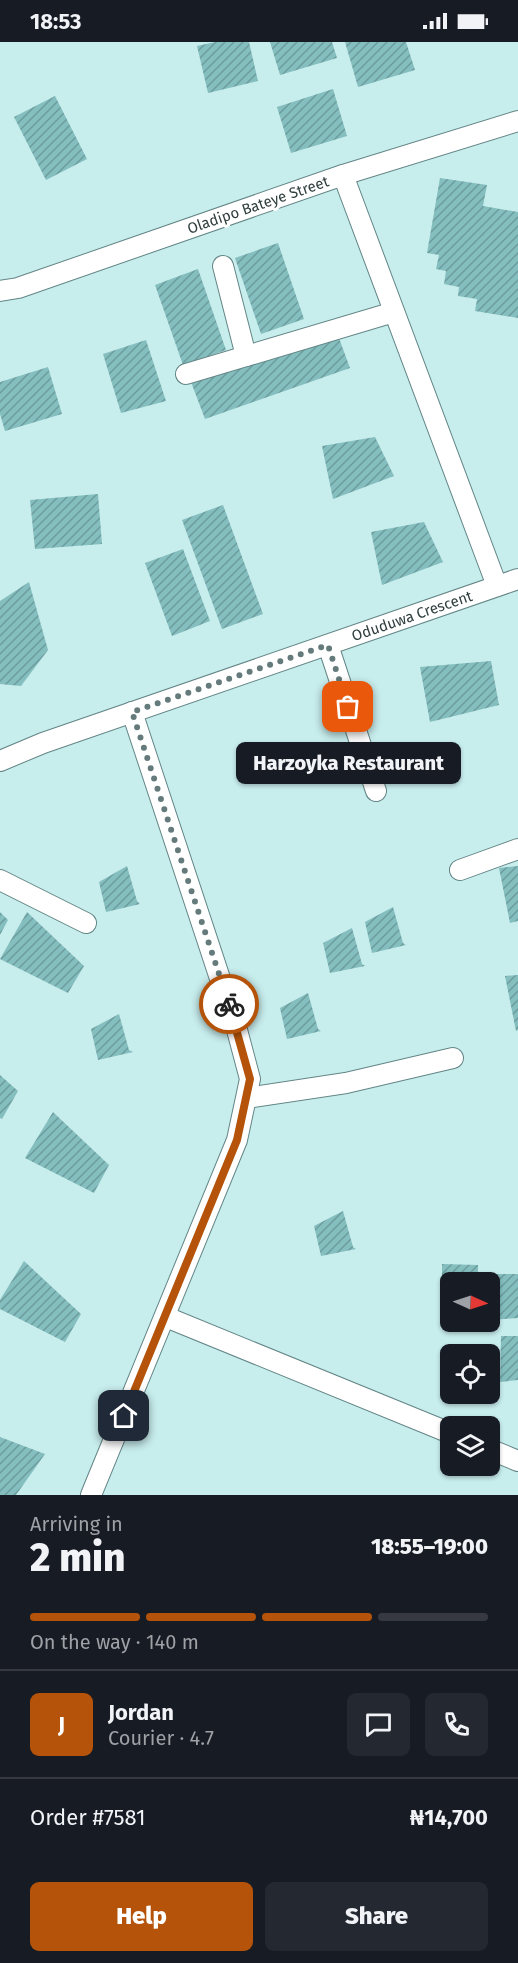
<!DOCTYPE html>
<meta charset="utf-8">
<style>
:root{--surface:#171b24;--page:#242831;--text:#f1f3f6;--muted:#9ea1a6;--line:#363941;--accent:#b45309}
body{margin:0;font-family:"Fira Sans",sans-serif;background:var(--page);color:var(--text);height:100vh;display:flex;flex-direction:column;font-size:22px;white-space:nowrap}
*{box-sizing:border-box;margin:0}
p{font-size:20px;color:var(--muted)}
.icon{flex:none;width:33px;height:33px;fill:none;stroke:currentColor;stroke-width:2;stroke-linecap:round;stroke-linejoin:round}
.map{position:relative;height:1453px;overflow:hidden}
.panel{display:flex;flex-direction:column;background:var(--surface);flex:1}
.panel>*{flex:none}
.needle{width:39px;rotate:93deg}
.tools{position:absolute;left:440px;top:1230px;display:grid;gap:12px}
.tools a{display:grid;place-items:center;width:60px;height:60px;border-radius:9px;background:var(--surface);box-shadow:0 2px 4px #0004;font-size:30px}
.pin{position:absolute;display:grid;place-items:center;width:51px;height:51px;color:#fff;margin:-26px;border-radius:12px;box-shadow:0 3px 9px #0006}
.courier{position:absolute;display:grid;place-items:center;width:60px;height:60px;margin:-30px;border:4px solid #b45309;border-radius:50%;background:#fff;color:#222;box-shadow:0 2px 8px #0007}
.bubble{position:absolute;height:42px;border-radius:9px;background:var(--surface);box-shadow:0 2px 4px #0004;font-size:20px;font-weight:800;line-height:42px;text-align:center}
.summary em{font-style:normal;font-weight:800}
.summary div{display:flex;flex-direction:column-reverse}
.summary{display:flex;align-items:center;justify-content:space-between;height:102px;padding:0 30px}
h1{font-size:39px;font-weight:800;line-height:45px}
.bar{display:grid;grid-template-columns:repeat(4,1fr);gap:9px 6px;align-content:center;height:72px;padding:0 30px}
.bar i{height:8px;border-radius:4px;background:var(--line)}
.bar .on{background:var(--accent)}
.bar p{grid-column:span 4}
.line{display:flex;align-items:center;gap:15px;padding:0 30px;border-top:2px solid var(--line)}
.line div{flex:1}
.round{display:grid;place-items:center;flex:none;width:63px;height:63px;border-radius:9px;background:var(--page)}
.button{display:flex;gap:12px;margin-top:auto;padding:12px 30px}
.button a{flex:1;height:69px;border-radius:9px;background:var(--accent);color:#fff;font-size:24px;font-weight:800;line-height:69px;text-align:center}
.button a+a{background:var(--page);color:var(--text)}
.status{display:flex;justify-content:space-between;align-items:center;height:42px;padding:0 30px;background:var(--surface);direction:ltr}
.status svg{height:16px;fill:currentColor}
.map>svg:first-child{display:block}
</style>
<div class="status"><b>18:53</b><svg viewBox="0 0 49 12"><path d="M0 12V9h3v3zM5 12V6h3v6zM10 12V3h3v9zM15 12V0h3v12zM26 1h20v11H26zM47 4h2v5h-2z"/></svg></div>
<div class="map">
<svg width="518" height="1453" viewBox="0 0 518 1453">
<defs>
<pattern id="building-hatch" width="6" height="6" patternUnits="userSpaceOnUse" patternTransform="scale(1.5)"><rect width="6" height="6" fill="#84bebf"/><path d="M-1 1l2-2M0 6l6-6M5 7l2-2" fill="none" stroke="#6c9c9d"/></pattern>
</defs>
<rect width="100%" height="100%" fill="#c8eded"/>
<g fill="url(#building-hatch)">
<path d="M215,0H249L258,39L208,51L197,4Z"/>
<path d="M270,0H332L337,16L280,33Z"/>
<path d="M345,0H406L415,28L358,45Z"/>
<path d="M333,47L347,94L291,111L277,65Z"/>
<path d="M55,54L87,117L46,138L14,75Z"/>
<path d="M440,136L487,143L483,164L518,170V276L475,269L477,257L458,254L459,245L444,242L446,229L436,227L439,213L427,211Z"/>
<path d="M278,201L304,277L261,292L235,216Z"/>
<path d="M198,227L226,308L183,323L155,243Z"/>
<path d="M336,288L350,326L205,377L191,340Z"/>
<path d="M146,298L166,359L121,371L103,312Z"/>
<path d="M48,325L62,372L5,389L0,372V340Z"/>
<path d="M375,395L394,434L333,457L322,404Z"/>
<path d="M98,452L102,502L35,507L30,458Z"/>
<path d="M223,463L263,572L222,587L182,478Z"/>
<path d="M424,480L443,520L382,543L371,490Z"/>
<path d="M183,507L210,579L172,594L145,521Z"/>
<path d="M29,540L48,608L21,644L0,642V559Z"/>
<path d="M491,619L499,663L430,680L420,625Z"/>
<path d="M127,824L137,859L140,862L106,870L99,840Z"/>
<path d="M518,824V879L510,881L499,826Z"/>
<path d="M393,865L403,901L406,903L372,911L365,880Z"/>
<path d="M0,870L8,878L0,893Z"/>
<path d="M27,870L84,924L68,951L0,917Z"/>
<path d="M352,886L362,922L365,924L330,931L323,901Z"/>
<path d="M518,933V988L516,989L505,934Z"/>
<path d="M308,951L318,987L321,989L287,997L280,966Z"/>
<path d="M119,972L129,1008L133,1010L98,1018L91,987Z"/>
<path d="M0,1033L18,1049L2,1077L0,1076Z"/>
<path d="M53,1070L109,1123L94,1151L25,1116Z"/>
<path d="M343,1169L353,1205L356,1207L321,1214L314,1184Z"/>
<path d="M24,1219L81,1272L65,1300L0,1267V1258Z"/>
<path d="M442,1222L478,1223V1240H450V1268L442,1269Z"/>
<path d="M492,1232H518V1276L492,1278Z"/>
<path d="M501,1294H518V1338L500,1340Z"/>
<path d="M0,1395L45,1412L16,1453H0Z"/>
</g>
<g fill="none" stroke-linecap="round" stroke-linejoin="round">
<defs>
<g id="street">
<path d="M343,133L497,544"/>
<path d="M223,224L246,314"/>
<path d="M0,249L18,246L343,133L518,79"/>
<path d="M186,332L394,270"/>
<path d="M328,603L376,749"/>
<path d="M0,719L43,701L518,537"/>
<path d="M460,828L518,807"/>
<path d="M0,838L86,881"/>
<path d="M247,1056L346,1041L453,1016"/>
<path d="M166,1275L450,1391"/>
<path d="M489,1407L518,1419"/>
<path d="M91,1453L237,1098L250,1037L237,988L132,670"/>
</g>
</defs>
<use href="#street" stroke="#638586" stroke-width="22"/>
<use href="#street" stroke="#fff" stroke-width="20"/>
</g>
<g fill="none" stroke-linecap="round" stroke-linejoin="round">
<path stroke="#657b7b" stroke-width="6" stroke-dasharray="0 10.8" d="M229,962L132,670L328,603L348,665"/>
<path stroke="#b45309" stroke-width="8" d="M124,1374L237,1098L250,1037L229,962"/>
</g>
<g text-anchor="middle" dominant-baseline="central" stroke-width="6" stroke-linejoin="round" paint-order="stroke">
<g font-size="15" fill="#303e3e" stroke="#fff">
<text transform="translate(258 163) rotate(-19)">Oladipo Bateye Street</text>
<text transform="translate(412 574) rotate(-19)">Oduduwa Crescent</text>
</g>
</g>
</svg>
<div class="tools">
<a><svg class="needle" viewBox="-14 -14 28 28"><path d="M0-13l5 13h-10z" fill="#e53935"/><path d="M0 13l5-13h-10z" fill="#9ea1a6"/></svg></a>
<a><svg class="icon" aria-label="locate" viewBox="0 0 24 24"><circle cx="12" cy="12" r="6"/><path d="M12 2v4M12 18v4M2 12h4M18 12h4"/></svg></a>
<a><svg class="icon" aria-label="layers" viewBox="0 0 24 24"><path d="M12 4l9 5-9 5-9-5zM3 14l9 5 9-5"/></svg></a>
</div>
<div class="pin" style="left:348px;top:665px;background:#ea580c"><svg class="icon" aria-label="bag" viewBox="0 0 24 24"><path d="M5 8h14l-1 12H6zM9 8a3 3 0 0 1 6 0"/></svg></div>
<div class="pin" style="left:124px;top:1374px;background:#1f2937"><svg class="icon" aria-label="home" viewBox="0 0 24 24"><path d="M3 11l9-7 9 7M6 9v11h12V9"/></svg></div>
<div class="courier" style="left:229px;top:962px"><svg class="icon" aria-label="bike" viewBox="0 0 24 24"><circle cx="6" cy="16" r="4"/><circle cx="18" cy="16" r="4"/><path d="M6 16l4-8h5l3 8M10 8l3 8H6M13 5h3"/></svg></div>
<div class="bubble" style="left:236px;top:700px;width:225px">Harzoyka Restaurant</div>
</div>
<section class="panel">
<div class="summary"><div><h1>2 min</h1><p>Arriving in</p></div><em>18:55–19:00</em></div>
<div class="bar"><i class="on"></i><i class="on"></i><i class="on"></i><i></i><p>On the way · 140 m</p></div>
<div class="line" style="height:108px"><b class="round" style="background:var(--accent);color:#fff">J</b><div><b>Jordan</b><p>Courier · 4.7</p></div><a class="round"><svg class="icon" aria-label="chat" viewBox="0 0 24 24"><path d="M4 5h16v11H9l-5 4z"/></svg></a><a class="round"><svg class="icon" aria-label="phone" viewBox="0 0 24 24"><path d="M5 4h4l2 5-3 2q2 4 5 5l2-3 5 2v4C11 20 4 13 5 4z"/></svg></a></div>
<div class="line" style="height:78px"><div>Order #7581</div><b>₦14,700</b></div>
<div class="button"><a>Help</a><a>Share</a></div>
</section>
